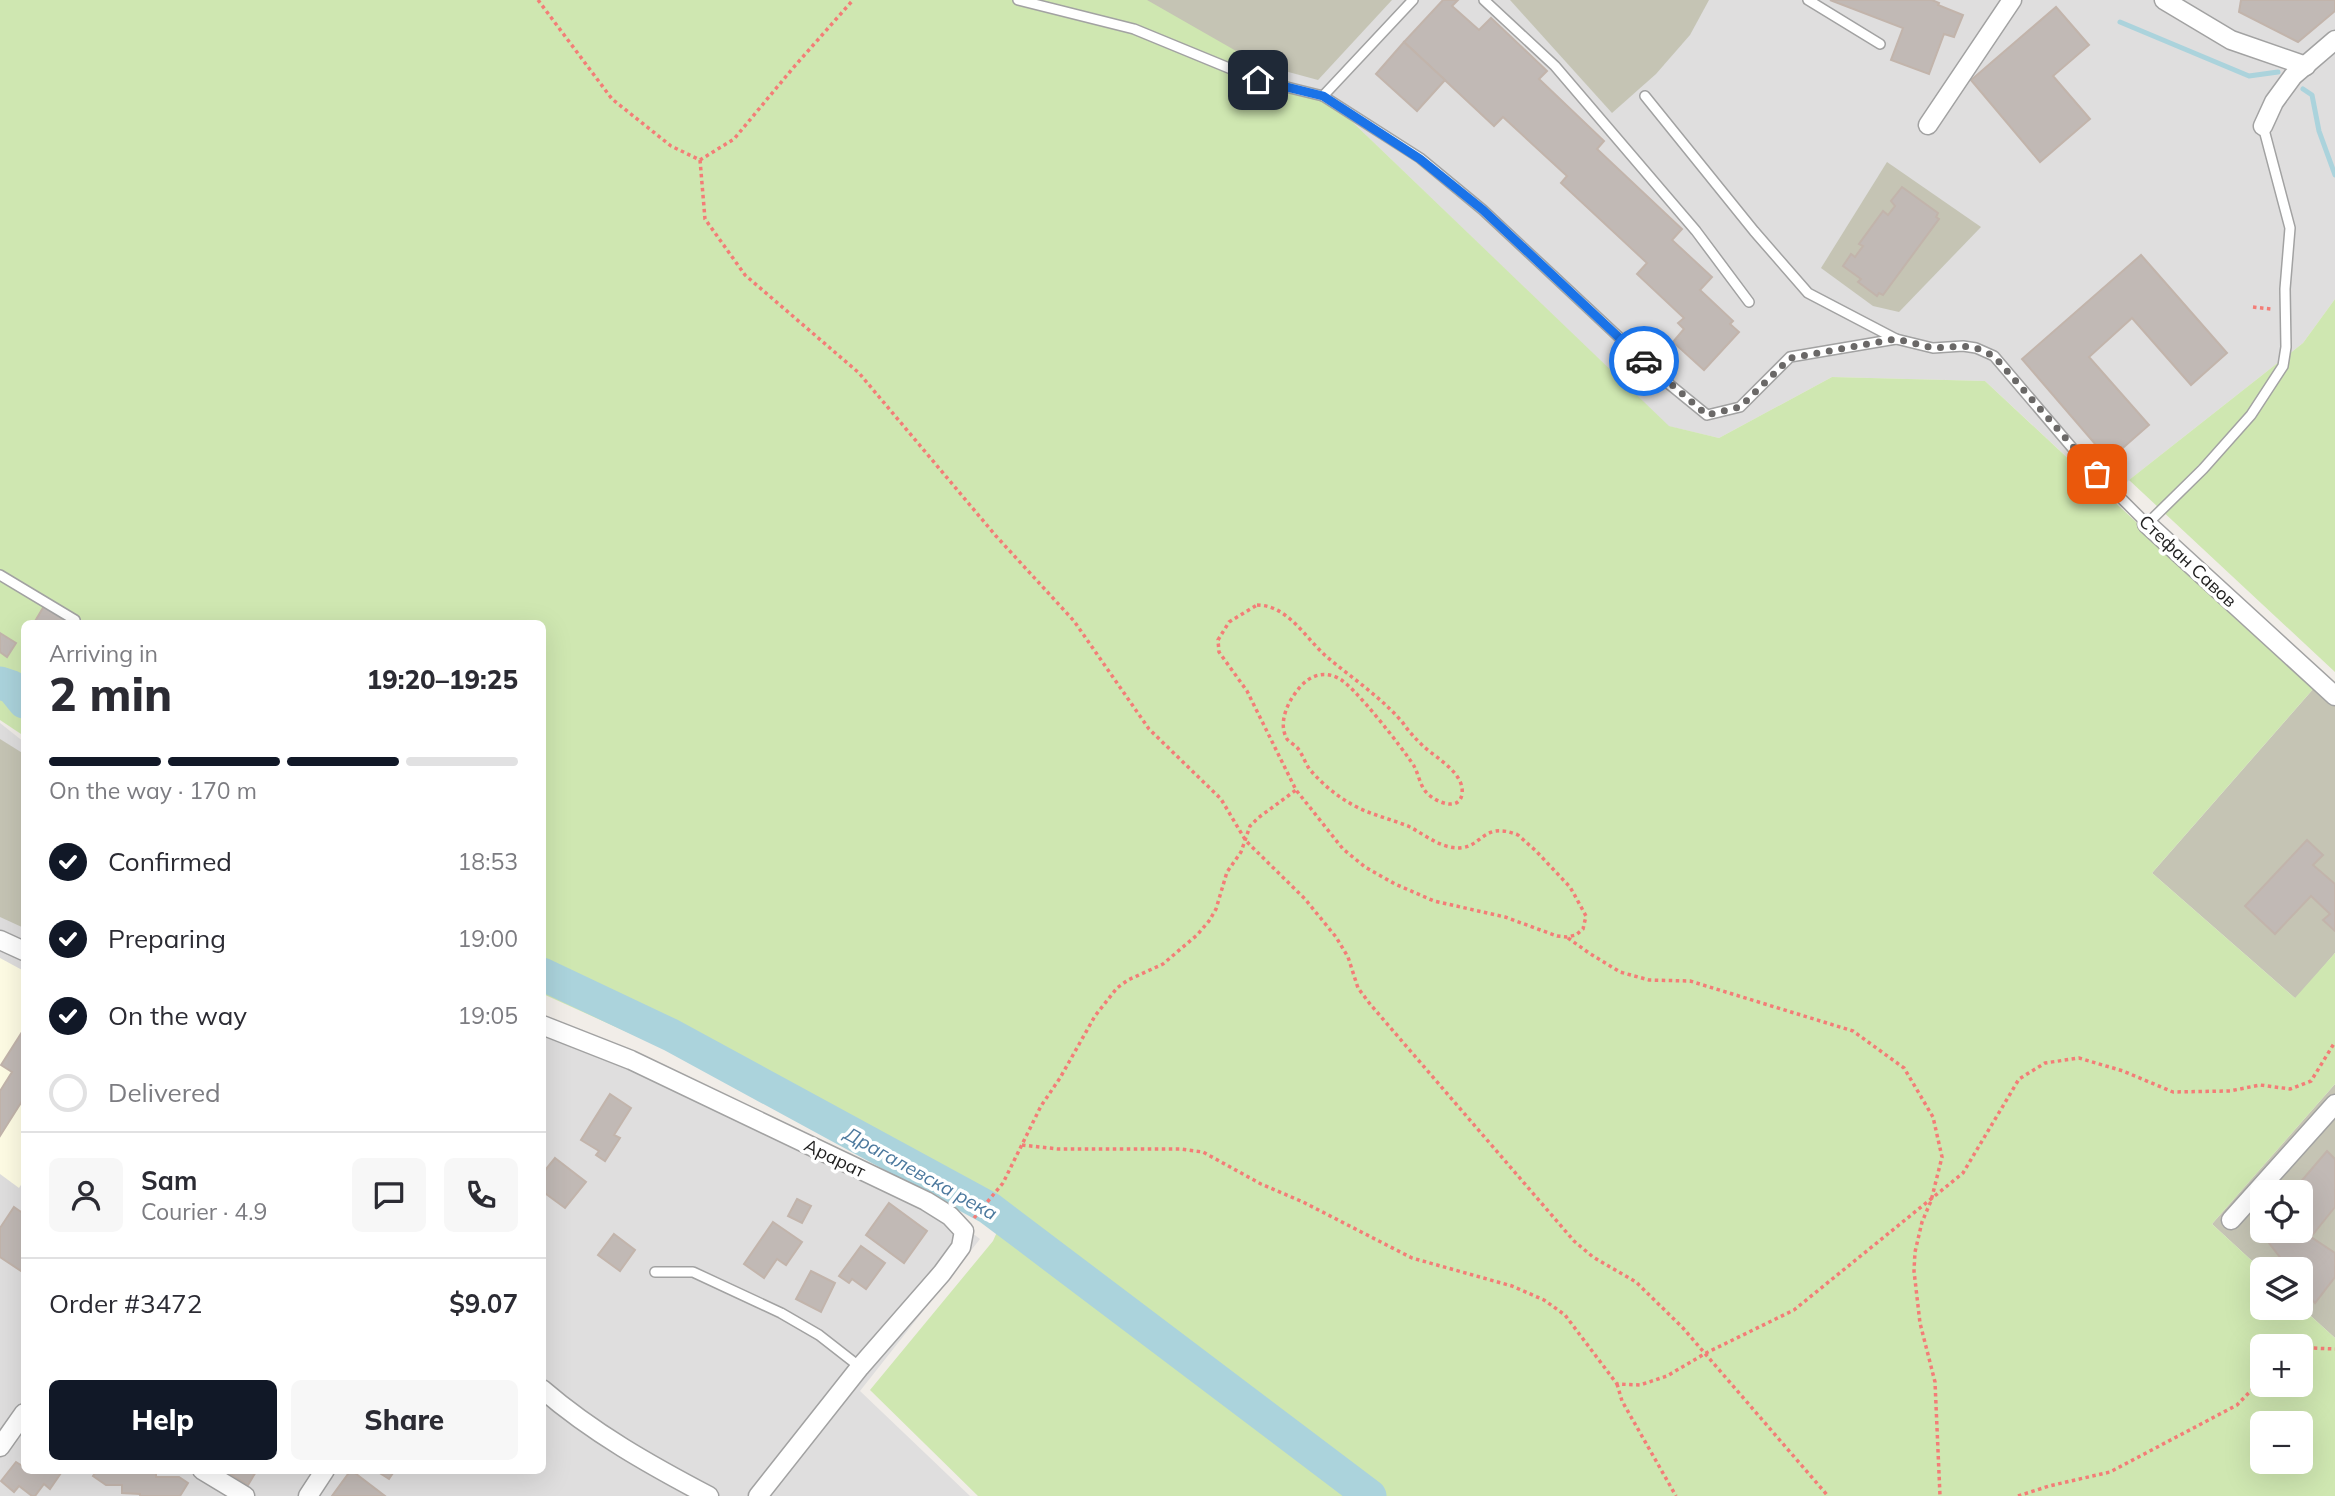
<!DOCTYPE html>
<meta charset="utf-8">
<style>
:root{--surface:#fff;--page:#f7f7f7;--text:#2b2b33;--muted:#7c7c81;--line:#e1e1e2;--accent:#111827}
body{margin:0;font-family:Mulish,sans-serif;background:var(--page);color:var(--text);height:100vh;display:flex;flex-direction:column;font-size:26px;white-space:nowrap}
*{box-sizing:border-box;margin:0}
p{font-size:23px;color:var(--muted)}
.icon{flex:none;width:38px;height:38px;fill:none;stroke:currentColor;stroke-width:2;stroke-linecap:round;stroke-linejoin:round}
.map{position:relative;flex:1;overflow:hidden}
.side{position:absolute;left:21px;top:620px;width:525px;height:854px;display:flex;flex-direction:column;background:var(--surface);border-radius:10px;box-shadow:0 7px 28px #0002}
.side>*{flex:none}
.controls{position:absolute;left:2250px;top:1180px;display:grid;gap:14px}
.controls a{display:grid;place-items:center;width:63px;height:63px;border-radius:10px;background:var(--surface);box-shadow:0 7px 28px #0002;font-size:35px}
.pin{position:absolute;display:grid;place-items:center;width:60px;height:60px;color:#fff;margin:-30px;border-radius:14px;box-shadow:0 4px 10px #0006}
.courier{position:absolute;display:grid;place-items:center;width:70px;height:70px;margin:-35px;border:5px solid #1a73e8;border-radius:50%;background:#fff;color:#222;box-shadow:0 2px 9px #0007}
.headline em{font-style:normal;font-weight:800}
.headline div{display:flex;flex-direction:column-reverse}
.headline{display:flex;align-items:center;justify-content:space-between;height:119px;padding:0 28px}
h1{font-size:46px;font-weight:800;line-height:52px}
.bar{display:grid;grid-template-columns:repeat(4,1fr);gap:10px 7px;align-content:center;height:84px;padding:0 28px}
.bar i{height:9px;border-radius:5px;background:var(--line)}
.bar .current{background:var(--accent)}
.bar p{grid-column:span 4}
.line{display:flex;align-items:center;gap:18px;padding:0 28px;border-top:2px solid var(--line)}
.line div{flex:1}
.round{display:grid;place-items:center;flex:none;width:74px;height:74px;border-radius:10px;background:var(--page)}
ol{padding:0 28px;list-style:none}
li{display:flex;align-items:center;gap:21px;height:77px}
li p{margin-inline-start:auto}
li .icon{padding:7px;border-radius:50%;background:var(--accent);color:#fff;stroke-width:4}
li:last-child{color:var(--muted)}
li i{width:38px;height:38px;border:4px solid var(--line);border-radius:50%}
.cta{display:flex;gap:14px;margin-top:auto;padding:14px 28px}
.cta a{flex:1;height:80px;border-radius:10px;background:var(--accent);color:#fff;font-size:28px;font-weight:800;line-height:80px;text-align:center}
.cta a+a{background:var(--page);color:var(--text)}
.map>svg:first-child{display:block}
</style>
<div class="map">
<svg width="2335" height="1496" viewBox="0 0 2335 1496">
<rect width="100%" height="100%" fill="#f1ede8"/>
<g fill="#dfdede">
<path d="M1147,0H2335V299L2303,343L2129,480L2111,498L1985,381L1832,377L1719,438L1668,426L1341,111Z"/>
<path d="M0,723L24,742V1470H542L543,1025L950,1216L980,1239L860,1391L970,1496H0Z"/>
</g>
<path fill="#fefce4" d="M0,958L24,971V1180L19,1188L0,1174Z"/>
<g fill="#c5c4b4" fill-rule="evenodd">
<path d="M1134,0H1392L1318,80L1240,59Z"/>
<path d="M1510,0H1709L1690,35L1656,74L1612,113Z"/>
<path d="M1887,162L1981,227L1899,312L1873,306L1821,268Z"/>
<path d="M2314,688L2335,706V953L2296,999L2152,873Z"/>
<path d="M0,739L24,754V928L0,917Z"/>
<path d="M2335,1084V1338L2301,1307V1269H2263V1271L2212,1224ZM2263,1192H2301V1230H2263Z"/>
</g>
<g fill="#cfe7b1" fill-rule="evenodd">
<path d="M0,0H1147L1341,111L1669,426L1719,438L1832,377L1985,381L2314,688L2152,873L2295,998L2335,953V1084L2212,1224L2263,1271V1307H2301L2335,1338V1496H978L870,1390L993,1241L1009,1205L543,994L542,623H24V736L0,720ZM2263,1346H2301V1384H2263ZM2263,1423H2301V1461H2263Z"/>
<path d="M2335,299V672L2129,480L2303,343Z"/>
</g>
<g fill="none" stroke-linecap="round" stroke-linejoin="round">
<g stroke="#abd3dc" stroke-width="5">
<path d="M2120,22L2249,76L2278,72"/>
<path d="M2303,89L2312,95L2319,131L2335,175"/>
</g>
<g stroke="#abd3dc" stroke-width="33">
<path d="M0,683L12,687L24,702"/>
<path d="M542,974L671,1035L989,1208L1370,1496"/>
</g>
</g>
<g fill="#c1b9b5" stroke="#c2b4ab" stroke-width="2">
<path d="M1443,0H1458L1452,6L1479,30L1491,18L1547,71L1539,79L1604,141L1597,149L1682,229L1672,240L1712,277L1700,290L1733,321L1730,324L1739,332L1704,370L1673,342L1684,329L1678,323L1684,318L1637,274L1647,263L1561,183L1567,176L1503,117L1494,126L1404,42Z"/>
<path d="M1830,0H1932L1939,3L1938,5L1963,15L1954,37L1944,34L1929,74L1891,60L1903,28Z"/>
<path d="M2241,0H2335V11L2298,42L2239,12Z"/>
<path d="M2056,7L2089,45L2053,76L2090,119L2040,162L1971,80Z"/>
<path d="M1404,42L1445,80L1417,111L1376,74Z"/>
<path d="M1902,187L1938,213L1936,217L1939,219L1883,295L1879,293L1877,296L1858,282L1861,279L1843,266L1851,254L1855,257L1863,246L1859,244L1883,211L1888,215L1895,206L1891,201Z"/>
<path d="M2141,255L2227,353L2191,385L2132,318L2089,357L2149,425L2109,460L2022,359Z"/>
<path d="M44,606L74,623H34Z"/>
<path d="M0,633L16,643L7,657L0,652Z"/>
<path d="M2307,840L2323,855L2313,865L2335,884V931L2323,920L2330,914L2311,896L2275,934L2245,906Z"/>
<path d="M24,1029V1098L0,1136V1091L12,1072L1,1065Z"/>
<path d="M610,1094L631,1108L614,1135L620,1138L605,1161L596,1155L599,1151L581,1140Z"/>
<path d="M2327,1151L2335,1159V1207L2311,1237L2335,1253V1277L2315,1303L2301,1285V1269H2289L2259,1230L2263,1226V1230H2301V1192H2292Z"/>
<path d="M555,1158L586,1182L565,1208L542,1191V1174Z"/>
<path d="M797,1199L811,1206L802,1223L788,1216Z"/>
<path d="M889,1203L927,1231L904,1263L866,1235Z"/>
<path d="M14,1207L24,1214V1273L0,1257V1228Z"/>
<path d="M773,1222L802,1242L786,1265L777,1259L764,1278L744,1264Z"/>
<path d="M614,1234L635,1250L620,1271L598,1255Z"/>
<path d="M861,1246L885,1263L866,1289L852,1279L849,1283L839,1276Z"/>
<path d="M811,1271L835,1283L821,1312L796,1299Z"/>
<path d="M16,1462L24,1467V1470H57L61,1473L50,1489L44,1484L35,1496H32L19,1486L14,1492L1,1481Z"/>
<path d="M97,1470H156V1477H179L188,1483L180,1496H140V1494L122,1493V1485H106L93,1476Z"/>
<path d="M224,1470H257L248,1485Z"/>
<path d="M351,1470L385,1496H332Z"/>
<path d="M375,1470H395L389,1479Z"/>
</g>
<g fill="none" stroke-linecap="round" stroke-linejoin="round">
<defs>
<g id="service">
<path d="M1018,0L1134,29L1258,80L1323,96L1420,158L1483,210L1669,384L1707,415L1740,407L1790,357L1896,339L1933,348L1963,346L1976,348L1994,356L2080,457L2147,524L2203,469L2251,415L2283,366L2286,347L2285,289L2290,228L2263,126"/>
<path d="M1484,0L1555,66L1696,231L1749,302"/>
<path d="M1808,0L1880,44"/>
<path d="M1323,96L1413,0"/>
<path d="M1645,96L1754,231L1808,293L1896,339"/>
<path d="M0,575L75,620"/>
<path d="M655,1272H693L781,1313L819,1335L860,1367"/>
</g>
<g id="minor">
<path d="M2164,0L2231,40L2306,66"/>
<path d="M1928,125L2012,0"/>
<path d="M2263,126L2274,102L2293,76L2335,40"/>
<path d="M2147,524L2335,696"/>
<path d="M0,940L24,951"/>
<path d="M542,1025L631,1060L926,1201L950,1216L964,1231L961,1247L942,1273L860,1367L758,1496"/>
<path d="M2231,1220L2335,1104"/>
<path d="M542,1389C593,1433 650,1465 709,1496"/>
<path d="M0,1447L24,1413"/>
<path d="M202,1470L245,1496"/>
<path d="M308,1496L325,1470"/>
</g>
</defs>
<use href="#service" stroke="#a2a2a2" stroke-width="12"/>
<use href="#minor" stroke="#a2a2a2" stroke-width="21"/>
<g stroke="#f37d77" stroke-width="3.5" stroke-dasharray="3.5 3.5" stroke-linecap="butt">
<path d="M538,0L612,99L671,146L700,160L734,139L793,68L853,0"/>
<path d="M700,160L705,219L745,275L859,373L996,536L1074,621L1149,729L1221,799L1246,841L1305,899L1336,937L1348,957L1358,988L1370,1004L1574,1241L1593,1257L1636,1282L1683,1328L1828,1496"/>
<path d="M2253,307L2271,309"/>
<path d="M1257,605C1288,605 1306,639 1327,657C1353,679 1381,697 1403,723C1409,732 1416,739 1424,747C1437,758 1465,774 1462,794C1459,812 1436,802 1428,794C1420,787 1419,775 1414,766C1404,750 1353,684 1338,678C1324,671 1311,675 1301,686C1289,699 1277,722 1287,739C1290,743 1296,745 1299,750C1304,757 1306,766 1312,772C1327,789 1347,804 1368,812C1381,817 1395,821 1408,826C1422,833 1435,844 1450,847C1483,854 1479,819 1518,835L1536,851L1570,887L1574,894L1586,916L1583,929L1576,935L1567,937L1557,936L1505,917L1434,901L1395,884L1365,867L1343,849L1296,790L1247,691L1219,652L1218,640L1229,622Z"/>
<path d="M1568,938L1589,953L1620,972L1649,980L1690,981L1853,1031L1904,1068L1933,1117L1942,1157L1931,1201L1922,1222L1915,1252L1914,1271L1920,1323L1935,1382L1940,1496"/>
<path d="M1022,1145L1058,1149H1180L1203,1152L1261,1184L1303,1202L1412,1258L1512,1286L1544,1300L1565,1315L1617,1384L1640,1385L1667,1376L1706,1353L1794,1310L1963,1173L2019,1079L2045,1063L2079,1058L2123,1071L2173,1092L2230,1091L2260,1085L2290,1089L2311,1081L2335,1042"/>
<path d="M974,1218L1003,1183L1041,1106L1060,1078L1095,1016L1117,988L1128,980L1163,964L1197,935L1209,921L1216,909L1227,872L1241,852L1250,826L1258,818L1296,790"/>
<path d="M2301,1353L2311,1348L2335,1349"/>
<path d="M1617,1384L1622,1401L1676,1496"/>
<path d="M2018,1496L2049,1486L2110,1472L2237,1405L2263,1378"/>
</g>
<use href="#service" stroke="#fff" stroke-width="9"/>
<use href="#minor" stroke="#fff" stroke-width="18"/>
</g>
<g fill="none" stroke-linecap="round" stroke-linejoin="round">
<path stroke="#6a6867" stroke-width="7" stroke-dasharray="0 12.6" d="M1644,361L1707,415L1740,407L1790,358L1896,339L1933,348L1963,346L1976,348L1994,356L2097,474"/>
<path stroke="#1a73e8" stroke-width="9" d="M1258,80L1323,96L1420,159L1483,210L1644,361"/>
</g>
<g text-anchor="middle" dominant-baseline="central" stroke-width="7" stroke-linejoin="round" paint-order="stroke">
<g font-size="18" fill="#212121" stroke="#fff">
<text transform="translate(2188 561) rotate(43)">Стефан Савов</text>
<text transform="translate(835 1158) rotate(26)">Арарат</text>
</g>
<g font-size="19" font-style="italic" fill="#4b789d" stroke="#fff">
<text transform="translate(921 1173) rotate(29)">Драгалевска река</text>
</g>
</g>
</svg>
<div class="controls">
<a><svg class="icon" aria-label="locate" viewBox="0 0 24 24"><circle cx="12" cy="12" r="6"/><path d="M12 2v4M12 18v4M2 12h4M18 12h4"/></svg></a>
<a><svg class="icon" aria-label="layers" viewBox="0 0 24 24"><path d="M12 4l9 5-9 5-9-5zM3 14l9 5 9-5"/></svg></a>
<a>+</a>
<a>−</a>
</div>
<div class="pin" style="left:2097px;top:474px;background:#ea580c"><svg class="icon" aria-label="bag" viewBox="0 0 24 24"><path d="M5 8h14l-1 12H6zM9 8a3 3 0 0 1 6 0"/></svg></div>
<div class="pin" style="left:1258px;top:80px;background:#1f2937"><svg class="icon" aria-label="home" viewBox="0 0 24 24"><path d="M3 11l9-7 9 7M6 9v11h12V9"/></svg></div>
<div class="courier" style="left:1644px;top:361px"><svg class="icon" aria-label="car" viewBox="0 0 24 24"><path d="M5 17H2v-5l4-1 3-4h7l3 4 3 1v5h-3M9 17h6M6 11h13"/><circle cx="7" cy="17" r="2"/><circle cx="17" cy="17" r="2"/></svg></div>
<section class="side">
<div class="headline"><div><h1>2 min</h1><p>Arriving in</p></div><em>19:20–19:25</em></div>
<div class="bar"><i class="current"></i><i class="current"></i><i class="current"></i><i></i><p>On the way · 170 m</p></div>
<ol>
<li><svg class="icon" aria-label="check" viewBox="0 0 24 24"><path d="M5 12l5 5 9-10"/></svg>Confirmed<p>18:53</p></li>
<li><svg class="icon" aria-label="check" viewBox="0 0 24 24"><path d="M5 12l5 5 9-10"/></svg>Preparing<p>19:00</p></li>
<li><svg class="icon" aria-label="check" viewBox="0 0 24 24"><path d="M5 12l5 5 9-10"/></svg>On the way<p>19:05</p></li>
<li><i></i>Delivered</li>
</ol>
<div class="line" style="height:126px"><a class="round"><svg class="icon" aria-label="person" viewBox="0 0 24 24"><circle cx="12" cy="8" r="4"/><path d="M4 21q1-7 8-7t8 7"/></svg></a><div><b>Sam</b><p>Courier · 4.9</p></div><a class="round"><svg class="icon" aria-label="chat" viewBox="0 0 24 24"><path d="M4 5h16v11H9l-5 4z"/></svg></a><a class="round"><svg class="icon" aria-label="phone" viewBox="0 0 24 24"><path d="M5 4h4l2 5-3 2q2 4 5 5l2-3 5 2v4C11 20 4 13 5 4z"/></svg></a></div>
<div class="line" style="height:91px"><div>Order #3472</div><b>$9.07</b></div>
<div class="cta"><a>Help</a><a>Share</a></div>
</section>
</div>
